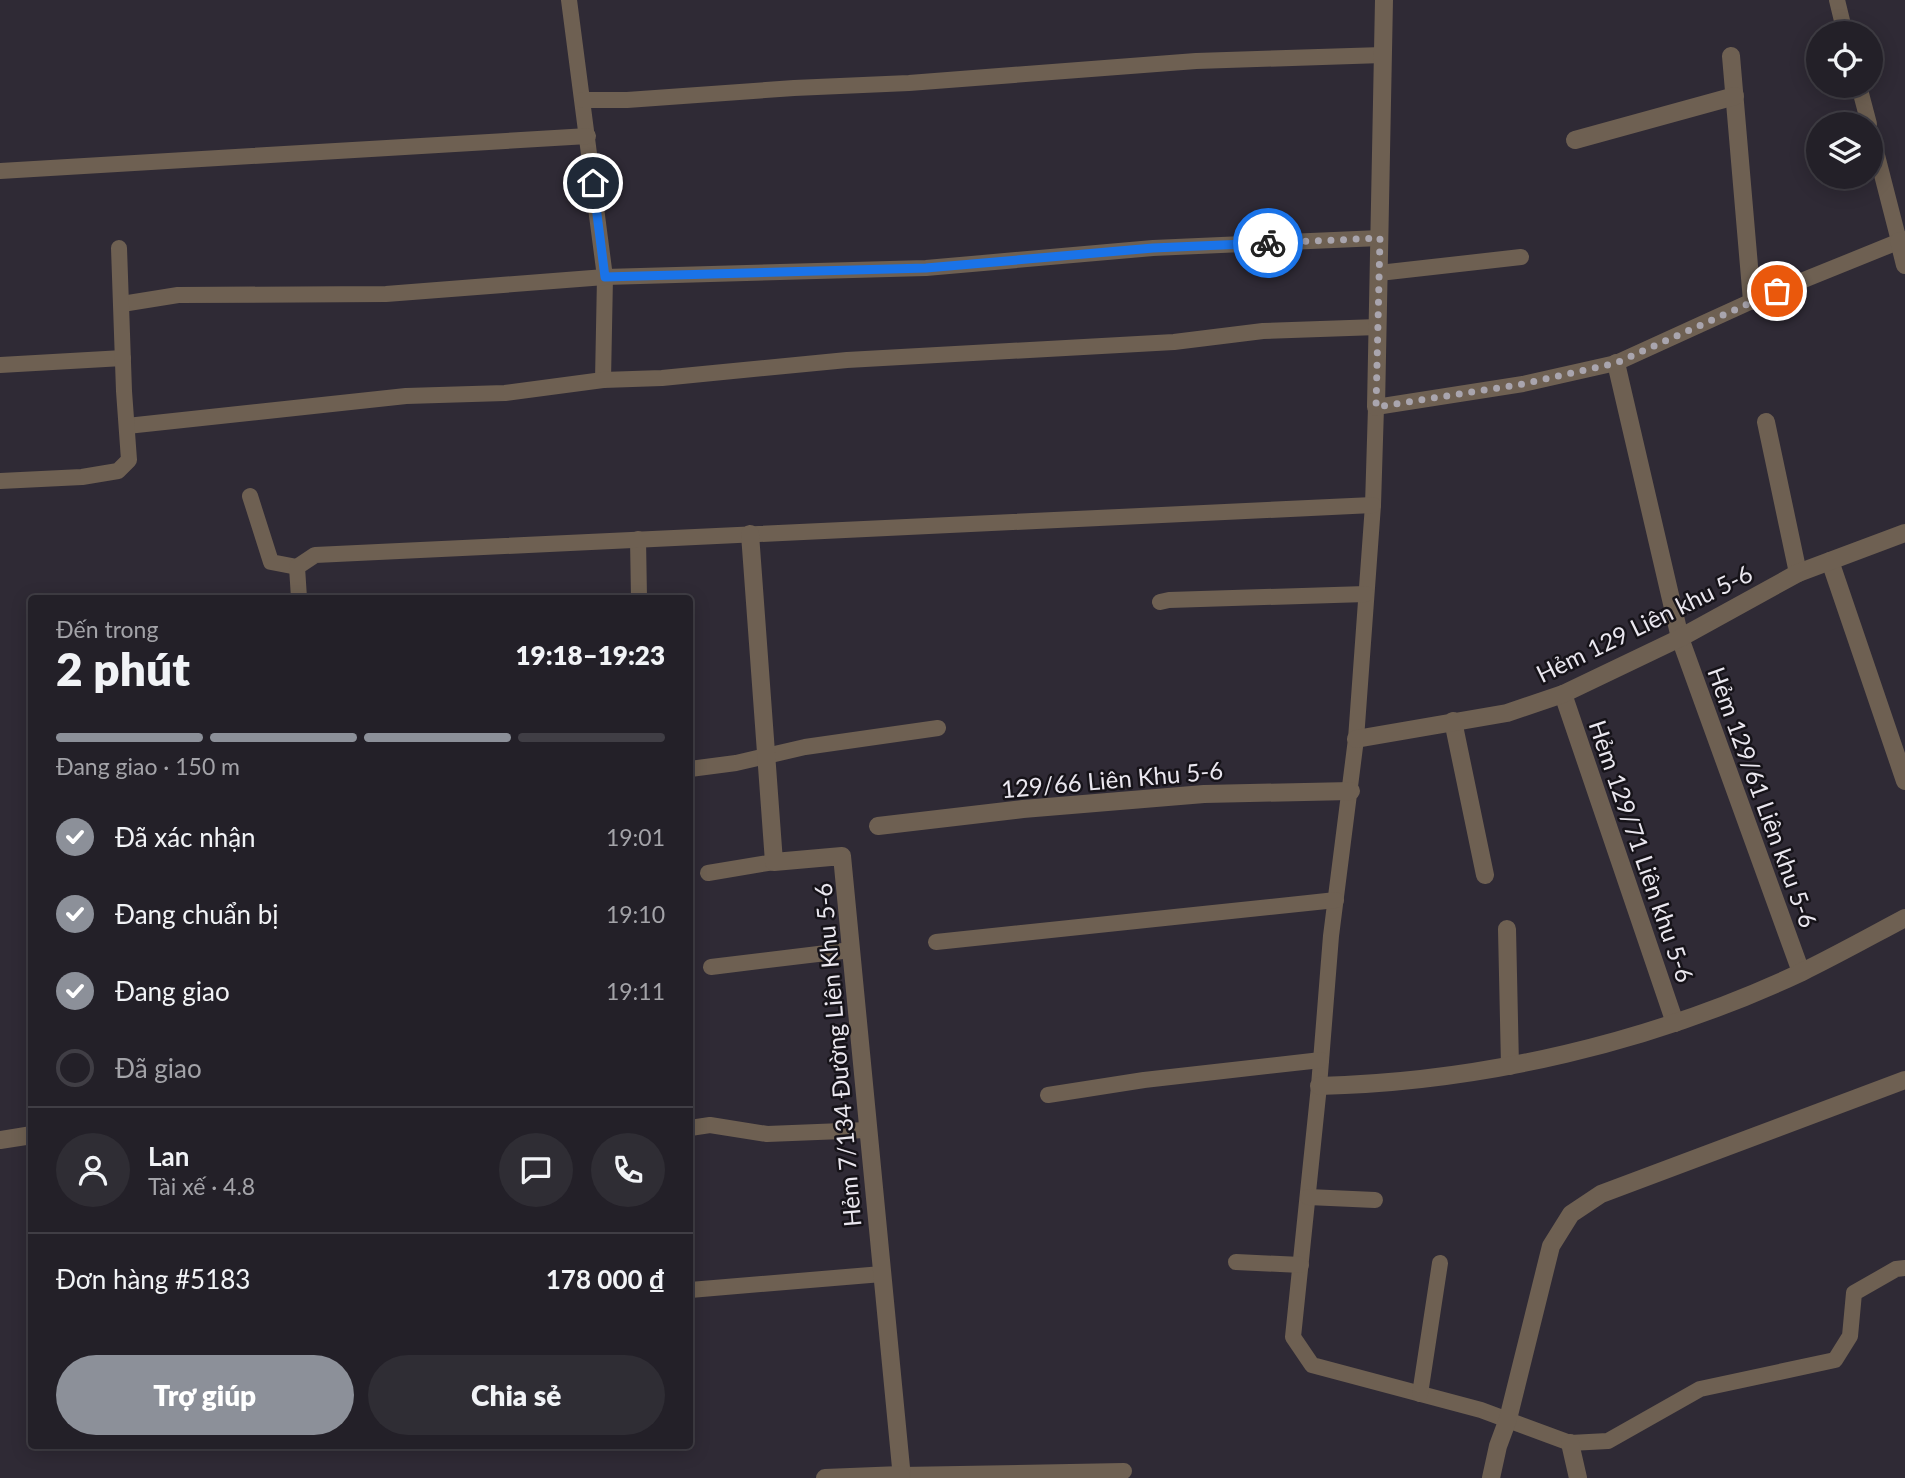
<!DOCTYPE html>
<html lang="vi">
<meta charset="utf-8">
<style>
:root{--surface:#232028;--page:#2f2d34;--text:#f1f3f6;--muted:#a3a3a8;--line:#403e45;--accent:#8c9099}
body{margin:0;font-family:Lato,sans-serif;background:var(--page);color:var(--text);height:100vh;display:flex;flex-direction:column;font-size:26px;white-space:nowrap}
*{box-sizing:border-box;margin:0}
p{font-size:23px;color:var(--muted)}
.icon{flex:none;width:38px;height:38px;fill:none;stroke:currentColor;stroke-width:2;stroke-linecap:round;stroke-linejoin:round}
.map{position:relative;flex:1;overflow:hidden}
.details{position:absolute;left:28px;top:595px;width:665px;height:854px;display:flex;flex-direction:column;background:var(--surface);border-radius:7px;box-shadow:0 4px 18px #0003,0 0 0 2px var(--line)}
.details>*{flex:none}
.buttons{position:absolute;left:1806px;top:21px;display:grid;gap:14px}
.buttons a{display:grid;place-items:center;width:77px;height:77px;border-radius:50%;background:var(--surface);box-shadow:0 4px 18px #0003,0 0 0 2px var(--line);font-size:35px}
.pin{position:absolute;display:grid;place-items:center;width:60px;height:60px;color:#fff;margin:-30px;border:4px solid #fff;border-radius:50%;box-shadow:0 2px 7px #0007}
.courier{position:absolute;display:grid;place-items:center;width:70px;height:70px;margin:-35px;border:5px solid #1a73e8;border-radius:50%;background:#fff;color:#222;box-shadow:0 2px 9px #0007}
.summary em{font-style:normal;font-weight:800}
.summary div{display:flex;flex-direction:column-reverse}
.summary{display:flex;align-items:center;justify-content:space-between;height:119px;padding:0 28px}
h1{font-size:46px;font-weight:800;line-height:52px}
.bar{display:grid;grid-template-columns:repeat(4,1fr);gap:10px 7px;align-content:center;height:84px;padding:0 28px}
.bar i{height:9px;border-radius:5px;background:var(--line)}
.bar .selected{background:var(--accent)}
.bar p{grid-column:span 4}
.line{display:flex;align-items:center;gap:18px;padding:0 28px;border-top:2px solid var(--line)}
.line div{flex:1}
.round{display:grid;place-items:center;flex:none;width:74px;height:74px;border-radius:37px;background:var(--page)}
ol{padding:0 28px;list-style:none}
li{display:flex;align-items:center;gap:21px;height:77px}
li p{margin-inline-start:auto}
li .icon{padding:7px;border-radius:50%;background:var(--accent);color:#fff;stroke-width:4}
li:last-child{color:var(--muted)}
li i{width:38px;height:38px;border:4px solid var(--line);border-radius:50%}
.primary-button{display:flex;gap:14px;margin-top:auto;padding:14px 28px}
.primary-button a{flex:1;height:80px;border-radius:42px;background:var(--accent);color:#fff;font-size:28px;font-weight:800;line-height:80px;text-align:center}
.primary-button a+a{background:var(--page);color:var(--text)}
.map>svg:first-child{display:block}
</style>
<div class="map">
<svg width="1905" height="1478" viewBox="0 0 1905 1478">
<rect width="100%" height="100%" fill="#2f2a35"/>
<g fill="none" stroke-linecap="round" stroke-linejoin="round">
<g stroke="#6e6052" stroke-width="16">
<path d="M569,0L605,277L603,380"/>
<path d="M1837,0L1845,33"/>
<path d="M1859,86L1869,124"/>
<path d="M583,100H627L794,88L909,83L1196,61L1383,55"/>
<path d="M1871,132L1899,241"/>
<path d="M0,171L588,136"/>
<path d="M1905,239L1752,301L1616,363L1523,384L1376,407L1373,505L1356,739L1331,936L1319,1086L1293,1337L1312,1365L1481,1410L1570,1443L1608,1441L1700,1389L1835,1360L1850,1336L1854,1293L1896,1269L1905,1268"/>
<path d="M1379,273L1521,257"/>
<path d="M122,304L178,295L386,294L605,277L926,268L1153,248L1380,238"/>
<path d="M0,365L123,358"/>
<path d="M127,426L406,396L505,393L603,380L662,378L847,360L1174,342L1263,331L1378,327"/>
<path d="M0,481L82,477L118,471L129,460L124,391L119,248"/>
<path d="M250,496L271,562L297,567"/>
<path d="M638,539L639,598"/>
<path d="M299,598L297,567L315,555L1373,505"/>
<path d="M1160,602L1169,600L1366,594"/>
<path d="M690,769L736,763L805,747L938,728"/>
<path d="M708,873L774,862"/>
<path d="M936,942L1336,900"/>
<path d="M711,967L851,950"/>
<path d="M1048,1095L1144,1080L1321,1060"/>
<path d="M690,1128L710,1125L767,1134L868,1130"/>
<path d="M1308,1197L1375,1200"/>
<path d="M1236,1262L1301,1265"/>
<path d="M690,1290L882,1274"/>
<path d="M1420,1394L1440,1263"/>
<path d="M901,1475L1124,1471"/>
</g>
<g stroke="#6e6052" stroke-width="18">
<path d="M1731,56L1752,301"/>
<path d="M1575,140L1735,96"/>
<path d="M1899,241L1905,265"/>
<path d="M1616,363L1680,638L1801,972"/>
<path d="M1376,407L1384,0"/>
<path d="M1766,422L1798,573"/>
<path d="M750,534L774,862L842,856L902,1478"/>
<path d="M1830,561L1905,781"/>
<path d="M1563,694L1675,1023"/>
<path d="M1453,721L1485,875"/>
<path d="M1356,739L1507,713L1563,694L1680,638L1798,573L1905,533"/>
<path d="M878,826L1023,809L1204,794L1351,791"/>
<path d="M1507,929L1510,1066"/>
<path d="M1319,1086C1483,1082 1653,1042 1802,972C1837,955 1871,936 1905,918"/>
<path d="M0,1140L32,1135"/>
<path d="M1570,1443L1578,1478"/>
<path d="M825,1478L901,1475"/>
<path d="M1491,1478L1498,1446L1508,1419L1551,1246L1571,1214L1601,1194L1905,1080"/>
</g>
</g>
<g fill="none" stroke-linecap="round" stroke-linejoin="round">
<path stroke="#a9a5ae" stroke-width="7" stroke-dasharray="0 12.6" d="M1268,243L1380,238L1376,407L1523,384L1616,363L1777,291"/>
<path stroke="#1a73e8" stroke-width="9" d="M593,183L605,277L926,268L1153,248L1268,243"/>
</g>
<g text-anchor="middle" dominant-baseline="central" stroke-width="5" stroke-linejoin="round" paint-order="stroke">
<g font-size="24" fill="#eae7ef" stroke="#161319">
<text transform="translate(1644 623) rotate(-26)">Hẻm 129 Liên khu 5-6</text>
<text transform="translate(1112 779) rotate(-5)">129/66 Liên Khu 5-6</text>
<text transform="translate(1763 797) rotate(70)">Hẻm 129/61 Liên khu 5-6</text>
<text transform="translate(1642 851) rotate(71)">Hẻm 129/71 Liên khu 5-6</text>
<text transform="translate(837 1055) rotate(-95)">Hẻm 7/134 Đường Liên Khu 5-6</text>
</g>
</g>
</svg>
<div class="buttons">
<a><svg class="icon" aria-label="locate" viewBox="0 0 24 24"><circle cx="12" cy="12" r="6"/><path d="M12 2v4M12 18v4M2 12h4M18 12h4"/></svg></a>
<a><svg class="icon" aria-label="layers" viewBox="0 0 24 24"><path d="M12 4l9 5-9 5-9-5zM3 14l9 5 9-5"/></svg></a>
</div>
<div class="pin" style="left:1777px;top:291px;background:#ea580c"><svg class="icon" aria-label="bag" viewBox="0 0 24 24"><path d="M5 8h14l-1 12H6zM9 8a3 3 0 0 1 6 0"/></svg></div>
<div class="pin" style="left:593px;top:183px;background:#1f2937"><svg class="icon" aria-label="home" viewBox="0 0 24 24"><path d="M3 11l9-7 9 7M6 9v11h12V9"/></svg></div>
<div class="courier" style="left:1268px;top:243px"><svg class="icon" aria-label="bike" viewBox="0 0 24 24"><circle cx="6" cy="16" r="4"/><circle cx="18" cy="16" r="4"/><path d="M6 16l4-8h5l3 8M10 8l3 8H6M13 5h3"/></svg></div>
<section class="details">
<div class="summary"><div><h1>2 phút</h1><p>Đến trong</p></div><em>19:18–19:23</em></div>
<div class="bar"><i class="selected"></i><i class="selected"></i><i class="selected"></i><i></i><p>Đang giao · 150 m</p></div>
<ol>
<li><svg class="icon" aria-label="check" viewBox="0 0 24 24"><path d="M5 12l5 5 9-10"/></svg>Đã xác nhận<p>19:01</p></li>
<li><svg class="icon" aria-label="check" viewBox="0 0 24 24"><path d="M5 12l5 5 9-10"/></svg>Đang chuẩn bị<p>19:10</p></li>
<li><svg class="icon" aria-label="check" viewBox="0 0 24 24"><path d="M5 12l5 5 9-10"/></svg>Đang giao<p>19:11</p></li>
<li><i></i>Đã giao</li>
</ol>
<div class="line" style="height:126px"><a class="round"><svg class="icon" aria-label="person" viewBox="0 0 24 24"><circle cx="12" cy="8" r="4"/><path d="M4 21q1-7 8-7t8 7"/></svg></a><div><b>Lan</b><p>Tài xế · 4.8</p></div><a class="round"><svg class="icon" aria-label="chat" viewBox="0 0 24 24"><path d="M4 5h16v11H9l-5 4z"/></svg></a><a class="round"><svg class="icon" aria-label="phone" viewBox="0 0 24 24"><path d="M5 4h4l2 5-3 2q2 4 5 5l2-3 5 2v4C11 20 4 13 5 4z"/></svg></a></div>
<div class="line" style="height:91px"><div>Đơn hàng #5183</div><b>178 000 ₫</b></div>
<div class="primary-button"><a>Trợ giúp</a><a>Chia sẻ</a></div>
</section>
</div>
